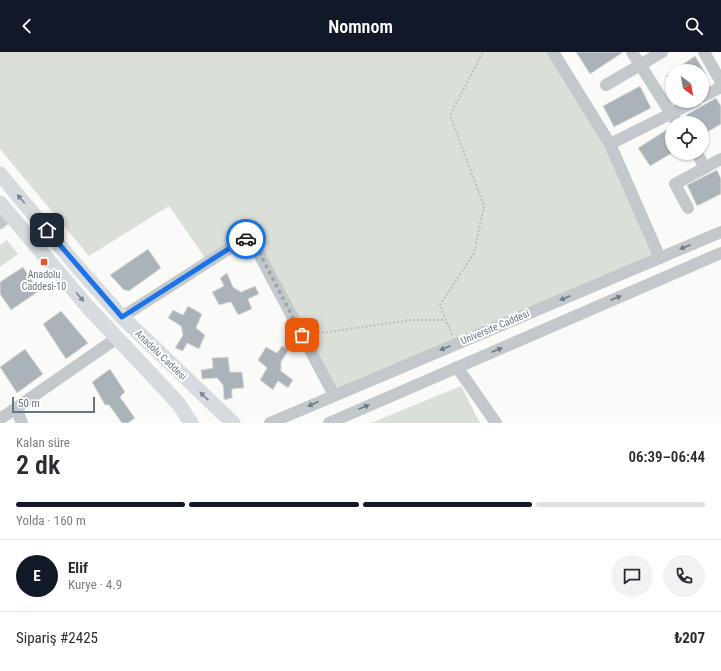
<!DOCTYPE html>
<html lang="tr">
<meta charset="utf-8">
<style>
:root{--surface:#fff;--page:#f2f2f3;--text:#2b2b33;--muted:#7c7c81;--line:#e1e1e2;--accent:#111827}
body{margin:0;font-family:"Roboto Condensed",sans-serif;background:var(--page);color:var(--text);height:100vh;display:flex;flex-direction:column;font-size:15px;white-space:nowrap}
*{box-sizing:border-box;margin:0}
p{font-size:13px;color:var(--muted)}
.icon{flex:none;width:22px;height:22px;fill:none;stroke:currentColor;stroke-width:2;stroke-linecap:round;stroke-linejoin:round}
.map{position:relative;height:371px;overflow:hidden}
.side{display:flex;flex-direction:column;background:var(--surface);flex:1}
.side>*{flex:none}
.needle{width:26px;rotate:148deg}
.buttons{position:absolute;left:665px;top:12px;display:grid;gap:8px}
.buttons a{display:grid;place-items:center;width:44px;height:44px;border-radius:50%;background:var(--surface);box-shadow:0 1px 3px #0004;font-size:20px}
.scale{position:absolute;left:12px;bottom:10px;width:83px;box-sizing:border-box;padding-left:4px;border:2px solid #657683;border-top:0;font-size:11px;line-height:14px;white-space:nowrap;color:#657683;-webkit-text-stroke:3px #fff;paint-order:stroke}
.pin{position:absolute;display:grid;place-items:center;width:34px;height:34px;color:#fff;margin:-17px;border-radius:8px;box-shadow:0 2px 6px #0006}
.courier{position:absolute;display:grid;place-items:center;width:40px;height:40px;margin:-20px;border:3px solid #1a73e8;border-radius:50%;background:#fff;color:#222;box-shadow:0 1px 5px #0007}
.overview em{font-style:normal;font-weight:600}
.overview div{display:flex;flex-direction:column-reverse}
.overview{display:flex;align-items:center;justify-content:space-between;height:68px;padding:0 16px}
h1{font-size:26px;font-weight:600;line-height:30px}
.bar{display:grid;grid-template-columns:repeat(4,1fr);gap:6px 4px;align-content:center;height:48px;padding:0 16px}
.bar i{height:5px;border-radius:3px;background:var(--line)}
.bar .current{background:var(--accent)}
.bar p{grid-column:span 4}
.line{display:flex;align-items:center;gap:10px;padding:0 16px;border-top:1px solid var(--line)}
.line div{flex:1}
.round{display:grid;place-items:center;flex:none;width:42px;height:42px;border-radius:21px;background:var(--page)}
header{display:flex;justify-content:space-between;align-items:center;height:52px;padding:0 16px;background:var(--accent);color:#fff;font-size:18px;font-weight:600}
.map>svg:first-child{display:block}
</style>
<header><svg class="icon" aria-label="back" viewBox="0 0 24 24"><path d="M15 5l-7 7 7 7"/></svg>Nomnom<svg class="icon" aria-label="search" viewBox="0 0 24 24"><circle cx="10" cy="10" r="6"/><path d="M15 15l6 6"/></svg></header>
<div class="map">
<svg width="721" height="371" viewBox="0 0 721 371">
<rect width="100%" height="100%" fill="#fafaf8"/>
<g fill="#dadfd7">
<path d="M0,0H552L610,92L660,206L334,343L252,189L208,210L169,154L89,204L0,97Z"/>
<path d="M7,188L18,202L0,215V193Z"/>
<path d="M461,334L480,371H371Z"/>
</g>
<g fill="#aab3b9" stroke="#dcdcda">
<path d="M576,0H622V1L590,22Z"/>
<path d="M695,4L706,22L702,25V19H673Z"/>
<path d="M672,20V33L666,24Z"/>
<path d="M640,34L651,56L614,75L603,54Z"/>
<path d="M716,46L721,54V72L702,83V71H691L686,63Z"/>
<path d="M668,77L672,84V101L650,114L638,96Z"/>
<path d="M717,118L721,127V142L697,154L687,133Z"/>
<path d="M148,197L161,216L129,239L124,238L110,223Z"/>
<path d="M23,215L39,239L11,258L0,242V230Z"/>
<path d="M227,221L233,235L241,240L255,234L259,242L248,247L252,257L238,263L231,250L219,253L212,240L224,234L220,226Z"/>
<path d="M188,254L202,262L196,276L205,283L199,297L187,291L183,299L175,296L183,283L181,274L168,266L173,258L183,263Z"/>
<path d="M61,259L88,291L66,307L43,272Z"/>
<path d="M282,294L289,297L281,310V319L293,328L288,336L278,329L273,338L260,328L267,316L258,308L266,295L277,301Z"/>
<path d="M25,297L43,322L17,341L0,315Z"/>
<path d="M228,305L230,320H242L244,336L232,337V346L224,348L223,333L217,326L202,327L201,318L213,316L212,306Z"/>
<path d="M110,317L125,340L120,345L135,366L128,371H122L109,353H105L92,330Z"/>
</g>
<g fill="none" stroke-linecap="round" stroke-linejoin="round">
<g stroke="#bbbfc2" stroke-width="2" stroke-dasharray="2 2" stroke-linecap="butt">
<path d="M314,282L411,268H446"/>
<path d="M452,283L440,253L474,201L484,154L450,63L483,0"/>
</g>
<g stroke="#c3c8cc" stroke-width="12">
<path d="M553,0L610,92L660,206"/>
<path d="M632,0L677,71"/>
<path d="M704,0L721,30"/>
<path d="M606,33L662,0"/>
<path d="M702,45L721,35"/>
<path d="M610,92L696,49"/>
<path d="M697,101L705,116"/>
<path d="M688,156L675,132L721,107"/>
<path d="M0,171L10,162"/>
<path d="M122,265L244,187L252,189L334,343"/>
<path d="M457,315L496,371"/>
<path d="M16,356L22,371"/>
<path d="M0,367L117,286"/>
<path d="M270,371L721,180"/>
<path d="M329,371L721,201"/>
</g>
<g stroke="#d6dbdf" stroke-width="15">
<path d="M0,122L75,212L122,265L233,371"/>
<path d="M0,151L87,254L178,351L191,371"/>
</g>
</g>
<defs><path id="oneway-solid" d="M-6-.8H1V-3.2L6.5 0L1 3.2V.8H-6Z"/></defs>
<g fill="#768591">
<use href="#oneway-solid" transform="translate(21 147) rotate(-130)"/>
<use href="#oneway-solid" transform="translate(80 245) rotate(50)"/>
<use href="#oneway-solid" transform="translate(204 344) rotate(-136)"/>
</g>
<g fill="#6a7a87">
<use href="#oneway-solid" transform="translate(685 195) rotate(157)"/>
<use href="#oneway-solid" transform="translate(565 246) rotate(157)"/>
<use href="#oneway-solid" transform="translate(616 246) rotate(-23)"/>
<use href="#oneway-solid" transform="translate(445 296) rotate(157)"/>
<use href="#oneway-solid" transform="translate(497 298) rotate(-23)"/>
<use href="#oneway-solid" transform="translate(313 352) rotate(156)"/>
<use href="#oneway-solid" transform="translate(364 355) rotate(-23)"/>
</g>
<g fill="none" stroke-linecap="round" stroke-linejoin="round">
<path stroke="#99a4ac" stroke-width="4" stroke-dasharray="0 7.2" d="M246,187L252,188L257,196L302,283"/>
<path stroke="#1a73e8" stroke-width="5" d="M47,178L122,265L244,187H246"/>
</g>
<rect fill="#e4572e" stroke="#fff" stroke-width="1.5" x="40" y="206" width="8" height="8" rx="2"/>
<g text-anchor="middle" dominant-baseline="central" stroke-width="4" stroke-linejoin="round" paint-order="stroke">
<g font-size="10" fill="#657683" stroke="#fff">
<text x="44" y="222">Anadolu<tspan x="44" dy="12">Caddesi-10</tspan></text>
</g>
<g font-size="10" fill="#657683" stroke="#fff">
<text transform="translate(495 275) rotate(-23)">Universite Caddesi</text>
<text transform="translate(161 303) rotate(44)">Anadolu Caddesi</text>
</g>
</g>
</svg>
<div class="buttons">
<a><svg class="needle" viewBox="-14 -14 28 28"><path d="M0-13l5 13h-10z" fill="#e53935"/><path d="M0 13l5-13h-10z" fill="#7c7c81"/></svg></a>
<a><svg class="icon" aria-label="locate" viewBox="0 0 24 24"><circle cx="12" cy="12" r="6"/><path d="M12 2v4M12 18v4M2 12h4M18 12h4"/></svg></a>
</div>
<div class="scale">50 m</div>
<div class="pin" style="left:302px;top:283px;background:#ea580c"><svg class="icon" aria-label="bag" viewBox="0 0 24 24"><path d="M5 8h14l-1 12H6zM9 8a3 3 0 0 1 6 0"/></svg></div>
<div class="pin" style="left:47px;top:178px;background:#1f2937"><svg class="icon" aria-label="home" viewBox="0 0 24 24"><path d="M3 11l9-7 9 7M6 9v11h12V9"/></svg></div>
<div class="courier" style="left:246px;top:187px"><svg class="icon" aria-label="car" viewBox="0 0 24 24"><path d="M5 17H2v-5l4-1 3-4h7l3 4 3 1v5h-3M9 17h6M6 11h13"/><circle cx="7" cy="17" r="2"/><circle cx="17" cy="17" r="2"/></svg></div>
</div>
<section class="side">
<div class="overview"><div><h1>2 dk</h1><p>Kalan süre</p></div><em>06:39–06:44</em></div>
<div class="bar"><i class="current"></i><i class="current"></i><i class="current"></i><i></i><p>Yolda · 160 m</p></div>
<div class="line" style="height:72px"><b class="round" style="background:var(--accent);color:#fff">E</b><div><b>Elif</b><p>Kurye · 4.9</p></div><a class="round"><svg class="icon" aria-label="chat" viewBox="0 0 24 24"><path d="M4 5h16v11H9l-5 4z"/></svg></a><a class="round"><svg class="icon" aria-label="phone" viewBox="0 0 24 24"><path d="M5 4h4l2 5-3 2q2 4 5 5l2-3 5 2v4C11 20 4 13 5 4z"/></svg></a></div>
<div class="line" style="height:52px"><div>Sipariş #2425</div><b>₺207</b></div>
</section>
